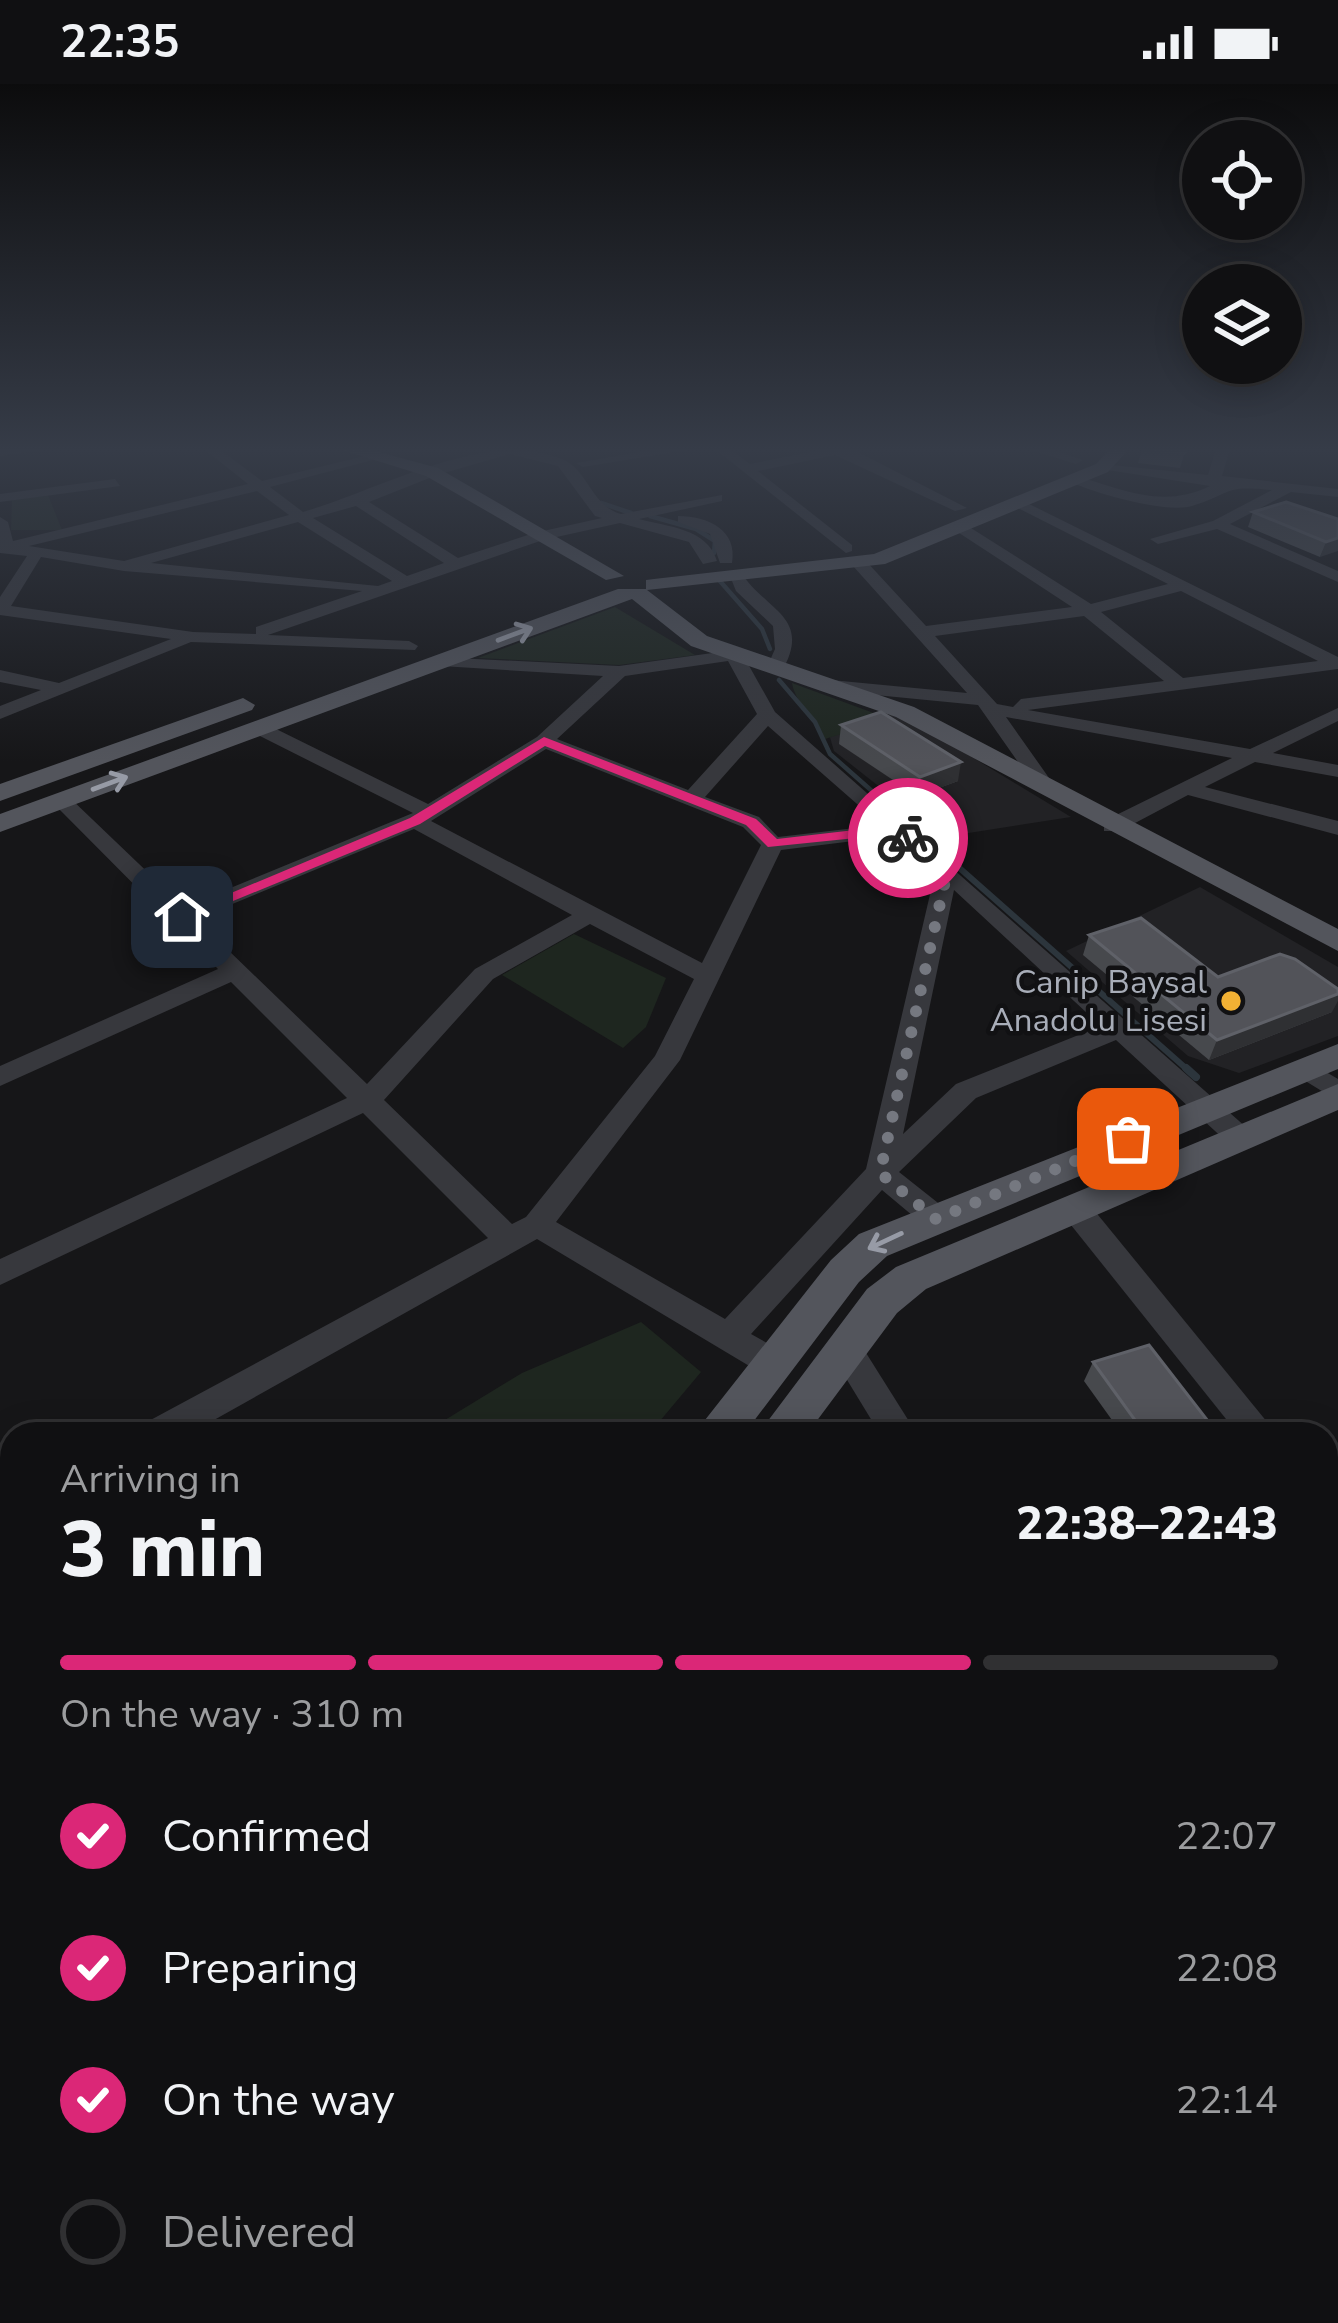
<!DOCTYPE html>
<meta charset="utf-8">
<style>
:root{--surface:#101012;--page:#1e1e20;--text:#f1f3f6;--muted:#9c9d9f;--line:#303032;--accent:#db2777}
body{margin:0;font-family:"Nunito Sans",sans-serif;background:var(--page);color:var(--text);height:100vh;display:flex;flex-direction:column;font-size:45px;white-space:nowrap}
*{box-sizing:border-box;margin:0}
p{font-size:39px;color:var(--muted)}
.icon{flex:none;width:66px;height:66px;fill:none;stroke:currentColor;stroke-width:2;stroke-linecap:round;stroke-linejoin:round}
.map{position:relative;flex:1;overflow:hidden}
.panel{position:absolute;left:0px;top:1338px;width:1338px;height:903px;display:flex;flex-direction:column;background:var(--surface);border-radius:36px 36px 0 0;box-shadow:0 6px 30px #0003,0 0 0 3px var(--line)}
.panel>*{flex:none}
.tools{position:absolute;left:1182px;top:36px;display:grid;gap:24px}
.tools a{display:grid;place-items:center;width:120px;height:120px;border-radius:50%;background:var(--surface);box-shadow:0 6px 30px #0003,0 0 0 3px var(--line);font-size:60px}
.pin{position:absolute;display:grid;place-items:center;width:102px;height:102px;color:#fff;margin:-51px;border-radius:24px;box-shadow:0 6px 18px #0006}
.courier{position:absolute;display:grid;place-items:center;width:120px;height:120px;margin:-60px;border:9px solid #db2777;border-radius:50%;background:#fff;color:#222;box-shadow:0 3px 15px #0007}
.overview em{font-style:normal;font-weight:800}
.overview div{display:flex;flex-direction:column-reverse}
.overview{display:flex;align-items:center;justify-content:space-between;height:204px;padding:0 60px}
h1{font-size:78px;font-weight:800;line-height:90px}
.bar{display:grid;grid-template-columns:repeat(4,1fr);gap:18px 12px;align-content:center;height:144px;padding:0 60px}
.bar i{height:15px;border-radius:9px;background:var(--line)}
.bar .selected{background:var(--accent)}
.bar p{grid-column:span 4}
ol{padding:0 60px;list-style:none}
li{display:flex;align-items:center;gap:36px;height:132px}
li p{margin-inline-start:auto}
li .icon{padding:12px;border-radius:50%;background:var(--accent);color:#fff;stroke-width:4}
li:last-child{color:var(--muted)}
li i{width:66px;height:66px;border:6px solid var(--line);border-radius:50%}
.status{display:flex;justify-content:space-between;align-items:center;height:84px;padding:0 60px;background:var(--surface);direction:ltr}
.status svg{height:33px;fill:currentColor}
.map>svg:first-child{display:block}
</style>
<div class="status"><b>22:35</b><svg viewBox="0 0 49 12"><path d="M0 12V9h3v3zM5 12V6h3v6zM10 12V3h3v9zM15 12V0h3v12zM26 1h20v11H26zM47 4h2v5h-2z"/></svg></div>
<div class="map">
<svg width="1338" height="2239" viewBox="0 0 1338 2239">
<rect width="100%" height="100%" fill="#161618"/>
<g fill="#222225">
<path d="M894,630L909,635L1071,733L943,753L834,667L829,650Z"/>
<path d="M1200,803L1338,883V952L1239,989L1188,972L1066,867Z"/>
</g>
<g fill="#1e261f">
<path d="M48,411L62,446H11L12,416Z"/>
<path d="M615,523L695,571L619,581L478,574Z"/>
<path d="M792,599L890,635L825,655C817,633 796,622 792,599Z"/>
<path d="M574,850L666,894L646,943L623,964L502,891Z"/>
<path d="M641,1238L701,1288L649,1350H422L522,1289Z"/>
<path d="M239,2229H395L394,2239H235Z"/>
</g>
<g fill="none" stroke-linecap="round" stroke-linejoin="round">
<g stroke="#2c353c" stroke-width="4.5">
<path d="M601,419L631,429"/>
<path d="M650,432L696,445L715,457L714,469"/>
<path d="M719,496L762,545L770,565"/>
<path d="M779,596L815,638L830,670L898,730"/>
</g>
<path stroke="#2c353c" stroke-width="6" d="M895,727L1189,987"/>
<path stroke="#2c353c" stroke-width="8" d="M1186,984L1196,993"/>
<g fill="#37383d" fill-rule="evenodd">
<path d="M0,365H49L0,372Z"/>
<path d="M204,365H219L262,397L381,368L388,372L270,403L303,428C380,406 484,344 562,375C588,385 591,422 621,430L722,411V417L639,435C668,443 707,444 717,477L703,480L689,458L620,439L543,456L268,551L409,557L418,562L415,566L191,558L0,635V622L41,606L0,598V586L59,599L171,555L0,531V513L27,472L0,469V433L8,438L13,457L248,400ZM510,370L558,382L595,432L602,434L534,449L458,474L369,418L437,391ZM257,407L289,431L124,477L29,462ZM356,422L444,479L407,492L313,434ZM298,438L392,497L378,502L151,479ZM41,473L124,487L362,507L256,543V550L193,548L11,522Z"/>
<path d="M657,365H693L583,383L576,379Z"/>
<path d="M715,365H730L750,380L825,365H852L967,424L955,427L835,371L758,387L852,461V467L846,469Z"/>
<path d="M1028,365H1050L1083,376L1076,380Z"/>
<path d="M1216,365H1230L1222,392L1338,405V413L1291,408L1230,440L1338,487V498L1217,445L1158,460L1150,455L1213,437L1272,406C1222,401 1235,408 1192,422C1166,430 1088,408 1065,395L1072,391C1121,404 1161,426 1210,402L1095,384L1102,380L1208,391Z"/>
<path d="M115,395L120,402L0,418V410Z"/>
<path d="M1015,413L1338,573V585L1028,626L1250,665L1338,624V637L1273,669L1338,681V693L1255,678L1205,703L1338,737V751L1188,711L1120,747H1104V737L1232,674L1006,633L1054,701L1044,707L1037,705L978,621L824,606L822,602L831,596L967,609L853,482V476H865L926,542L1072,523L953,445V439H963L1091,520L1168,500L1010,420ZM1181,507L1318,577L1183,594L1101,528ZM1084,532L1164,597L1021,615L1013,623L997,620L935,552Z"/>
<path d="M678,432C708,432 738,446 732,479H720L710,450L678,438Z"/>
<path d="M728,487H740C765,527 813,532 782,587L767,583L775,565L773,542L736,507Z"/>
<path d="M734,566L743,571L775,628L1247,1044L1251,1051L1247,1058H1227L1116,956L976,1014L899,1088L947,1126L951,1134L947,1142H925L882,1106L751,1250L785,1269L790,1279L785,1289L773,1293L761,1289L537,1155L189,1350H139L145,1339L488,1154L363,1029L0,1201V1175L347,1014L231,898L0,1002V982L218,885L55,721V713H69L184,823L413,729L252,648V640H266L428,720L537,653L603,592L441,582L435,581V573L619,582ZM728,577L757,630L688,706L557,655L625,592ZM768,642L881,741L778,753L759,733L705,713ZM546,665L743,743L761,761L702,879L431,737ZM414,745L572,831L475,885L367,1000L196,835ZM894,752L935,789L866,1085L725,1235L556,1138L680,976L781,766ZM954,806L1101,942L956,1000L903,1050ZM590,840L694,895L655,972L526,1133L512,1140L384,1016L493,895Z"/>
<path d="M1304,975L1338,995V1017L1294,990L1290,984Z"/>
<path d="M1074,1112L1085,1115L1277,1350H1238L1063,1131L1059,1123L1063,1115Z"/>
<path d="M844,1249L856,1253L917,1350H880L827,1263L832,1253Z"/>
<path d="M12,1412V1448L0,1453V1417Z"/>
<path d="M1326,1416L1338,1421V1464L1326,1460Z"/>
<path d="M0,1511L12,1514V1552L0,1549Z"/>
<path d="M0,1586L12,1590V1630L0,1626Z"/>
<path d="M1338,1783V1829L1326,1832V1786Z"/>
<path d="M1326,2035L1338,2040V2109L1326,2104Z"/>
</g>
<g fill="#53555c" fill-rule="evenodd">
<path d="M339,365H368L438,384L624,492L606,496L426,392Z"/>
<path d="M1110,365H1129L1108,388L885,480L647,506L707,552L914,623L1338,845V867L896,633L691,562L632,515L0,748V730L618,505H646V496L654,495L874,470L1096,380Z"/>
<path d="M243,614L255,621L252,626L0,717V700Z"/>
<path d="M1338,960V985L887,1172L859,1198L744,1350H694L831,1176L859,1150Z"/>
<path d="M1338,1000V1026L926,1205L897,1229L807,1350H758L867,1205L896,1183Z"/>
<path d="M177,2229H247L244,2239H172Z"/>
<path d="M392,2229H462V2239H390Z"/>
</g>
</g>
<g fill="#47494d">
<path d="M1142,365H1186L1180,384L1138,379Z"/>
<path d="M1253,428L1338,435L1320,473L1248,443Z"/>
<path d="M841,641L958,697L917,712L839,660Z"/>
<path d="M1089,851L1218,893L1332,928L1209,976L1083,871Z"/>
<path d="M1093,1278L1218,1350H1122L1084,1297Z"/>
<path d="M1338,1633V1650L1331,1639Z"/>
</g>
<g fill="#2f3033">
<path d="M1338,454V467L1320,473L1326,458Z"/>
<path d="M961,678L958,697L917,712L920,693Z"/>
<path d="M1338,910V917L1332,928L1209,976L1217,956Z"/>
<path d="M1338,1569V1578L1326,1583V1574Z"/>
<path d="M125,2229H143L138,2239H120Z"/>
</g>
<g fill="#525359" stroke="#5f6168" stroke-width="3">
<path d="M1149,365H1186L1185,369Z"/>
<path d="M1286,418L1338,435V454L1326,458L1253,428Z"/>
<path d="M881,628L961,678L920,693L841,641Z"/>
<path d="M1141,834L1218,893L1280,870L1295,875L1338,905V910L1217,956L1089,851Z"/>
<path d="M1149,1261L1218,1350H1145L1093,1278Z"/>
<path d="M1326,1489L1338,1505V1569L1326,1574Z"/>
<path d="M17,2229H125L120,2239H11Z"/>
</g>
<defs><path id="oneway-shaft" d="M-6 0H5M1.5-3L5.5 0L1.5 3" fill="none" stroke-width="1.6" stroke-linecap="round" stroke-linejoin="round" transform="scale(3)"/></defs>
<g stroke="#979ba6">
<use href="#oneway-shaft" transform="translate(515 550) rotate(-20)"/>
<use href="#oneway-shaft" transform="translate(110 699) rotate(-20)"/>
<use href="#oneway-shaft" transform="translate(885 1157) rotate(155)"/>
</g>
<linearGradient id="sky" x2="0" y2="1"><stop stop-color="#0c0c0d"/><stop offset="0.54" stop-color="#363c48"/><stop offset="1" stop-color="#363c48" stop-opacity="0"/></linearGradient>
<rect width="1338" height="678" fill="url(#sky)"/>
<path fill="#db2777" d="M544,653L756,735L777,755L898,741L915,754L908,758L895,750L768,763L746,741L545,662L420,740L187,836L174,833L410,734Z"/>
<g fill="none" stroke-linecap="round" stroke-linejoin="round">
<path stroke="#757880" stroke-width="12" stroke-dasharray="0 21.6" d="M908,754L947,788L880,1089L936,1135L1128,1055"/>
</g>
<circle fill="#f2b134" stroke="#111113" stroke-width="4.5" cx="1231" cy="917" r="12"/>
<g text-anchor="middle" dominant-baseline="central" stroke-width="9" stroke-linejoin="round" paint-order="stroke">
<g font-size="33" fill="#a8adb8" stroke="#111113" text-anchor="end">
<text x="1207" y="898">Canip Baysal<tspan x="1207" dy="38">Anadolu Lisesi</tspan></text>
</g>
</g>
</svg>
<div class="tools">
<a><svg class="icon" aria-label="locate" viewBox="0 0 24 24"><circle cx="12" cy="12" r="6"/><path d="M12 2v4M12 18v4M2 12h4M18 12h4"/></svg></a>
<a><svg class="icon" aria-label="layers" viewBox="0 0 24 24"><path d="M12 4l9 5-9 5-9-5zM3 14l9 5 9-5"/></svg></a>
</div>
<div class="pin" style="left:1128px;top:1055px;background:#ea580c"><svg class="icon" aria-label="bag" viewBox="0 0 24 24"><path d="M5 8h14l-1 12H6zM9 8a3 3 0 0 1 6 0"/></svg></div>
<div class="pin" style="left:182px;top:833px;background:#1f2937"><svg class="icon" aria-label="home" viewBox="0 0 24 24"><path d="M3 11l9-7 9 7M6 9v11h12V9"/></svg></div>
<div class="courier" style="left:908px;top:754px"><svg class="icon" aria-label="bike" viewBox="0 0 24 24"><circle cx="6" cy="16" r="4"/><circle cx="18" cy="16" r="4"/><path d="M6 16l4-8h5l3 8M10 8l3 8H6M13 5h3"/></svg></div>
<section class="panel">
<div class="overview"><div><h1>3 min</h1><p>Arriving in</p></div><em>22:38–22:43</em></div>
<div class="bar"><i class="selected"></i><i class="selected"></i><i class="selected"></i><i></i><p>On the way · 310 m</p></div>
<ol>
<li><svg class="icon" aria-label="check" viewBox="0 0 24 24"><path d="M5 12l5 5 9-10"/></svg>Confirmed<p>22:07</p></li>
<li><svg class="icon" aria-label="check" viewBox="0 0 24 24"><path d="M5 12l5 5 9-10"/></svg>Preparing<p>22:08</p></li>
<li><svg class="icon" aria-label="check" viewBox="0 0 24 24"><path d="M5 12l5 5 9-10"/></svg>On the way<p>22:14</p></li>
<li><i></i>Delivered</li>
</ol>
</section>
</div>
